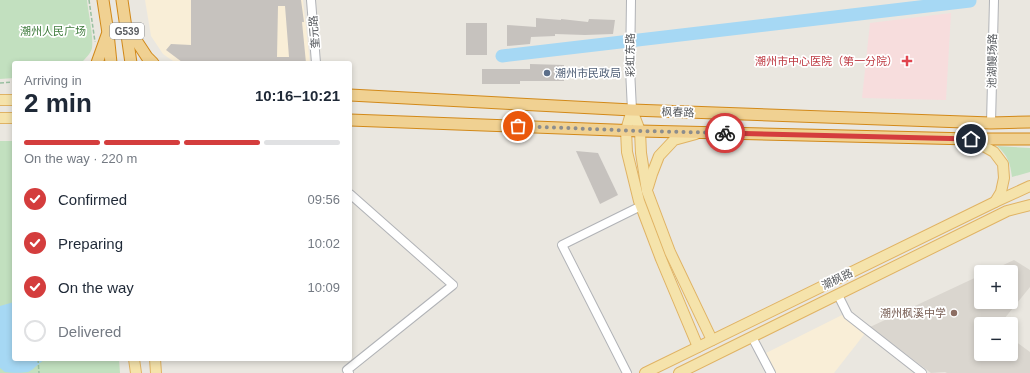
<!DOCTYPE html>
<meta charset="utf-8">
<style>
:root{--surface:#fff;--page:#f6f6f7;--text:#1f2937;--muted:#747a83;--line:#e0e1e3;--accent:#d43d3d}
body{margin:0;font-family:Helvetica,"Noto Sans SC",sans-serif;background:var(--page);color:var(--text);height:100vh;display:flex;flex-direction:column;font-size:15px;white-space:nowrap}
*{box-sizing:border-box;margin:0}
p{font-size:13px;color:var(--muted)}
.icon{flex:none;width:22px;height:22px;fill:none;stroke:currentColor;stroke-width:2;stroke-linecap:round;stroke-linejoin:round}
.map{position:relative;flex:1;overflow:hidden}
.drawer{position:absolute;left:12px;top:61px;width:340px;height:300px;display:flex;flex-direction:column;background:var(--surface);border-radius:4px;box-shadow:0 2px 6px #0003}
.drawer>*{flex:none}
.buttons{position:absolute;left:974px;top:265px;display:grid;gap:8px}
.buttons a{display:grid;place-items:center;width:44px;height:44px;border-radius:4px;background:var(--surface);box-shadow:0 2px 6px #0003;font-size:20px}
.pin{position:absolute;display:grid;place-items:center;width:34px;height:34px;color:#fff;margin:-17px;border:2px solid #fff;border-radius:50%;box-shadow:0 1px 4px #0007}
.courier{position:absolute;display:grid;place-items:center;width:40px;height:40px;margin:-20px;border:3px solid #d43d3d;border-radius:50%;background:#fff;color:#222;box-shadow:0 1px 5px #0007}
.head em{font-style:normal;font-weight:700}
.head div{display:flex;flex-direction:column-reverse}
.head{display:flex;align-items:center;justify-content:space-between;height:68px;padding:0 12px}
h1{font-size:26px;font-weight:700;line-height:30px}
.bar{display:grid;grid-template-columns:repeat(4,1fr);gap:6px 4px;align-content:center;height:48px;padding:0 12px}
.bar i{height:5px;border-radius:3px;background:var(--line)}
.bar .on{background:var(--accent)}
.bar p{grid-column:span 4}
ol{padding:0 12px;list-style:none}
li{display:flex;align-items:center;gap:12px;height:44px}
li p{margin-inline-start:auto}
li .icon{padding:4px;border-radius:50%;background:var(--accent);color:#fff;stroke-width:4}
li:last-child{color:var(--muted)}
li i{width:22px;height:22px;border:2px solid var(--line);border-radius:50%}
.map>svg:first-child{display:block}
</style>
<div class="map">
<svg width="1030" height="373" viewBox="0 0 1030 373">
<rect width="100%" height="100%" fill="#eae7e0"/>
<g fill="#f9eed7">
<path d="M145,0H303L310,63H176L163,54L151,36Z"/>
<path d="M850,311L870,327L834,373H773L764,354Z"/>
</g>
<path fill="#dad6cf" d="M1014,260L1030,270V287L1000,324H981V354H1011V338L1030,352V373H947L945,372L931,373L870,327L981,275V302H1011V272H988Z"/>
<path fill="#f7dddd" d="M951,13L946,100L862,98L870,23Z"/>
<g fill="#c2e0bf">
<path d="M0,0H87C88,11 94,38 92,48C91,53 85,59 81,63H14V78L0,79Z"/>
<path d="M0,141H14V359H119L120,373H0Z"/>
<path d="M997,146L1030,148V172L1012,177C1010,162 1008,156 997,146Z"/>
</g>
<path fill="#a6d8f4" d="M14,302V359H46C39,362 35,369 28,372C23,373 10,373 5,372C3,371 2,369 0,368V306Z"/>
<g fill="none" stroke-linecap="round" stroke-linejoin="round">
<path stroke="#a6d8f4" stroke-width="13" d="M502,56L970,1"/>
</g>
<g fill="#c6c2be" fill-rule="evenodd">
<path d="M191,0H301L304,22H302L306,63H184L182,62L166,50L171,44L191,45ZM278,6H285L289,57H277Z"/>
<path d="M536,18L561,20V19L588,22L589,19L615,20L613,34L585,35L555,34V36L531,37L530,44L507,46V25L536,27Z"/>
<rect x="466" y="23" width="21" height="32"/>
<path d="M530,64L564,65V81H520V84H482V69H530Z"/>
<path d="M576,151L598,153L618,195L600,204Z"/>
</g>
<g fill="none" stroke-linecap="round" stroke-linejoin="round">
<defs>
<g id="minor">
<path d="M311,0L316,63"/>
<path d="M631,0L630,69L632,110"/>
<path d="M991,123L994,0"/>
<path d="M838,295L848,315L922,373"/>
<path d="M752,337L771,373"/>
<path d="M349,373L347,370L453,285L350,194"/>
<path d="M627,373L562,245L641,206"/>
</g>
<g id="major">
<path d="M0,100H14"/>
<path d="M632,110L626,130L627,152L639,201L661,259L698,347"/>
<path d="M632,110L640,131L641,153L647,191L670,252L712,340"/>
<path d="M0,118H14"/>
<path d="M971,139L994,152L1003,164L1004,178L1001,192L995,202"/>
<path d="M648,187L652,174L659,156L674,140L696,134"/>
<path d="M134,359L136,373"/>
<path d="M155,359L156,373"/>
<path d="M645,373L995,202L1030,186"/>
<path d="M679,373L1007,211L1030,205"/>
</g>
<g id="highway">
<path d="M103,0L108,33L111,63"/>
<path d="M122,0L131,63"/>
<path d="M128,28L147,57L153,63"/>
<path d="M97,63L107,35"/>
<path d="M350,95L632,110L991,123L1030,122"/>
<path d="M350,120L640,131L971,139H1030"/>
</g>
</defs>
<use href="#minor" stroke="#b1b3b7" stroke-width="10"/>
<use href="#major" stroke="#e0b364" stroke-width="12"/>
<use href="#highway" stroke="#d28919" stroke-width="13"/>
<g stroke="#9ac0a1" stroke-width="1.5" stroke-dasharray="4 2" stroke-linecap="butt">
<path d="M89,0L95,42"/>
<path d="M0,83L14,82"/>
<path d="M38,359L39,373"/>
</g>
<use href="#minor" stroke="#fff" stroke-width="8"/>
<use href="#major" stroke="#f5e3ab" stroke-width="10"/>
<use href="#highway" stroke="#f0d192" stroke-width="11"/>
</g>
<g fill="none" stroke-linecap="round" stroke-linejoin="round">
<path stroke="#8c8d8d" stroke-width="4" stroke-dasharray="0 7.2" d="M518,126L640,131L725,133"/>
<path stroke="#d43d3d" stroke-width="5" d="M725,133L971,139"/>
</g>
<path fill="#e0444e" stroke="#fff" stroke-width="1.5" d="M905 55h4v4h4v4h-4v4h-4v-4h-4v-4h4z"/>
<circle fill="#5c6f8a" stroke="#fff" stroke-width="1.5" cx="547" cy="73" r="4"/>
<circle fill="#8d6e63" stroke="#fff" stroke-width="1.5" cx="954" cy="313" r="4"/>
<g text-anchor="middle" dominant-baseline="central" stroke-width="3.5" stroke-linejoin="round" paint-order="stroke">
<rect fill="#fff" stroke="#8b8d90" stroke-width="1" x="110" y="23" width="34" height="16" rx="3"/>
<g font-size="10" font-weight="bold" fill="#595c60">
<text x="127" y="31">G539</text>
</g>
<g font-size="11" fill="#3e7b3c" stroke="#fff">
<text x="53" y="31">潮州人民广场</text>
</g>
<g font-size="11" fill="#595c60" stroke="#fff">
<text transform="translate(314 32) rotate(-94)">奎元路</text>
<text transform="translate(630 55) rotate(-90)">彩虹东路</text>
<text transform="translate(992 61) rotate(-89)">池湖鳗场路</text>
<text transform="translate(678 112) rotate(2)">枫春路</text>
<text transform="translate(837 279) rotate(-26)">潮枫路</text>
</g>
<g font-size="11" fill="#be3a42" stroke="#fff" text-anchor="end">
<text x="898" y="61">潮州市中心医院（第一分院）</text>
</g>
<g font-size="11" fill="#4e5e75" stroke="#fff" text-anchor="start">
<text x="555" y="73">潮州市民政局</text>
</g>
<g font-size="11" fill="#785e54" stroke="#fff" text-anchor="end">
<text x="946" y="313">潮州枫溪中学</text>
</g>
</g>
</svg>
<div class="buttons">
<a>+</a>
<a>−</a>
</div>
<div class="pin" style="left:518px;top:126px;background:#ea580c"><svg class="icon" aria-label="bag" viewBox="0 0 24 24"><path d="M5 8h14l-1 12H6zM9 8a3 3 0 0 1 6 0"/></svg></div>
<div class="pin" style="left:971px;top:139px;background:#1f2937"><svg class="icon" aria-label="home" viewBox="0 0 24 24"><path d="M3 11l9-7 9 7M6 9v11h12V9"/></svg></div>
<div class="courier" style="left:725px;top:133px"><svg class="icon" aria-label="bike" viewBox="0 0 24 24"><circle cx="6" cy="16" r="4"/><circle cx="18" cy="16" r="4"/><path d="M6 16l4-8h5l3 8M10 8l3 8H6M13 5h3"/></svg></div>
<section class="drawer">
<div class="head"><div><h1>2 min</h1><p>Arriving in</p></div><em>10:16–10:21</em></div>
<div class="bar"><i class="on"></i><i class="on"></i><i class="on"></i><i></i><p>On the way · 220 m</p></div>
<ol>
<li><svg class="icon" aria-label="check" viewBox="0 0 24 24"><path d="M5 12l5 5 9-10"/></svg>Confirmed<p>09:56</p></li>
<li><svg class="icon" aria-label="check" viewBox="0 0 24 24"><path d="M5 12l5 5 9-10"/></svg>Preparing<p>10:02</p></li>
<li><svg class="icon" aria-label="check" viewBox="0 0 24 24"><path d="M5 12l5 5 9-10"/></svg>On the way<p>10:09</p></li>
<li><i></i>Delivered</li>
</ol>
</section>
</div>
